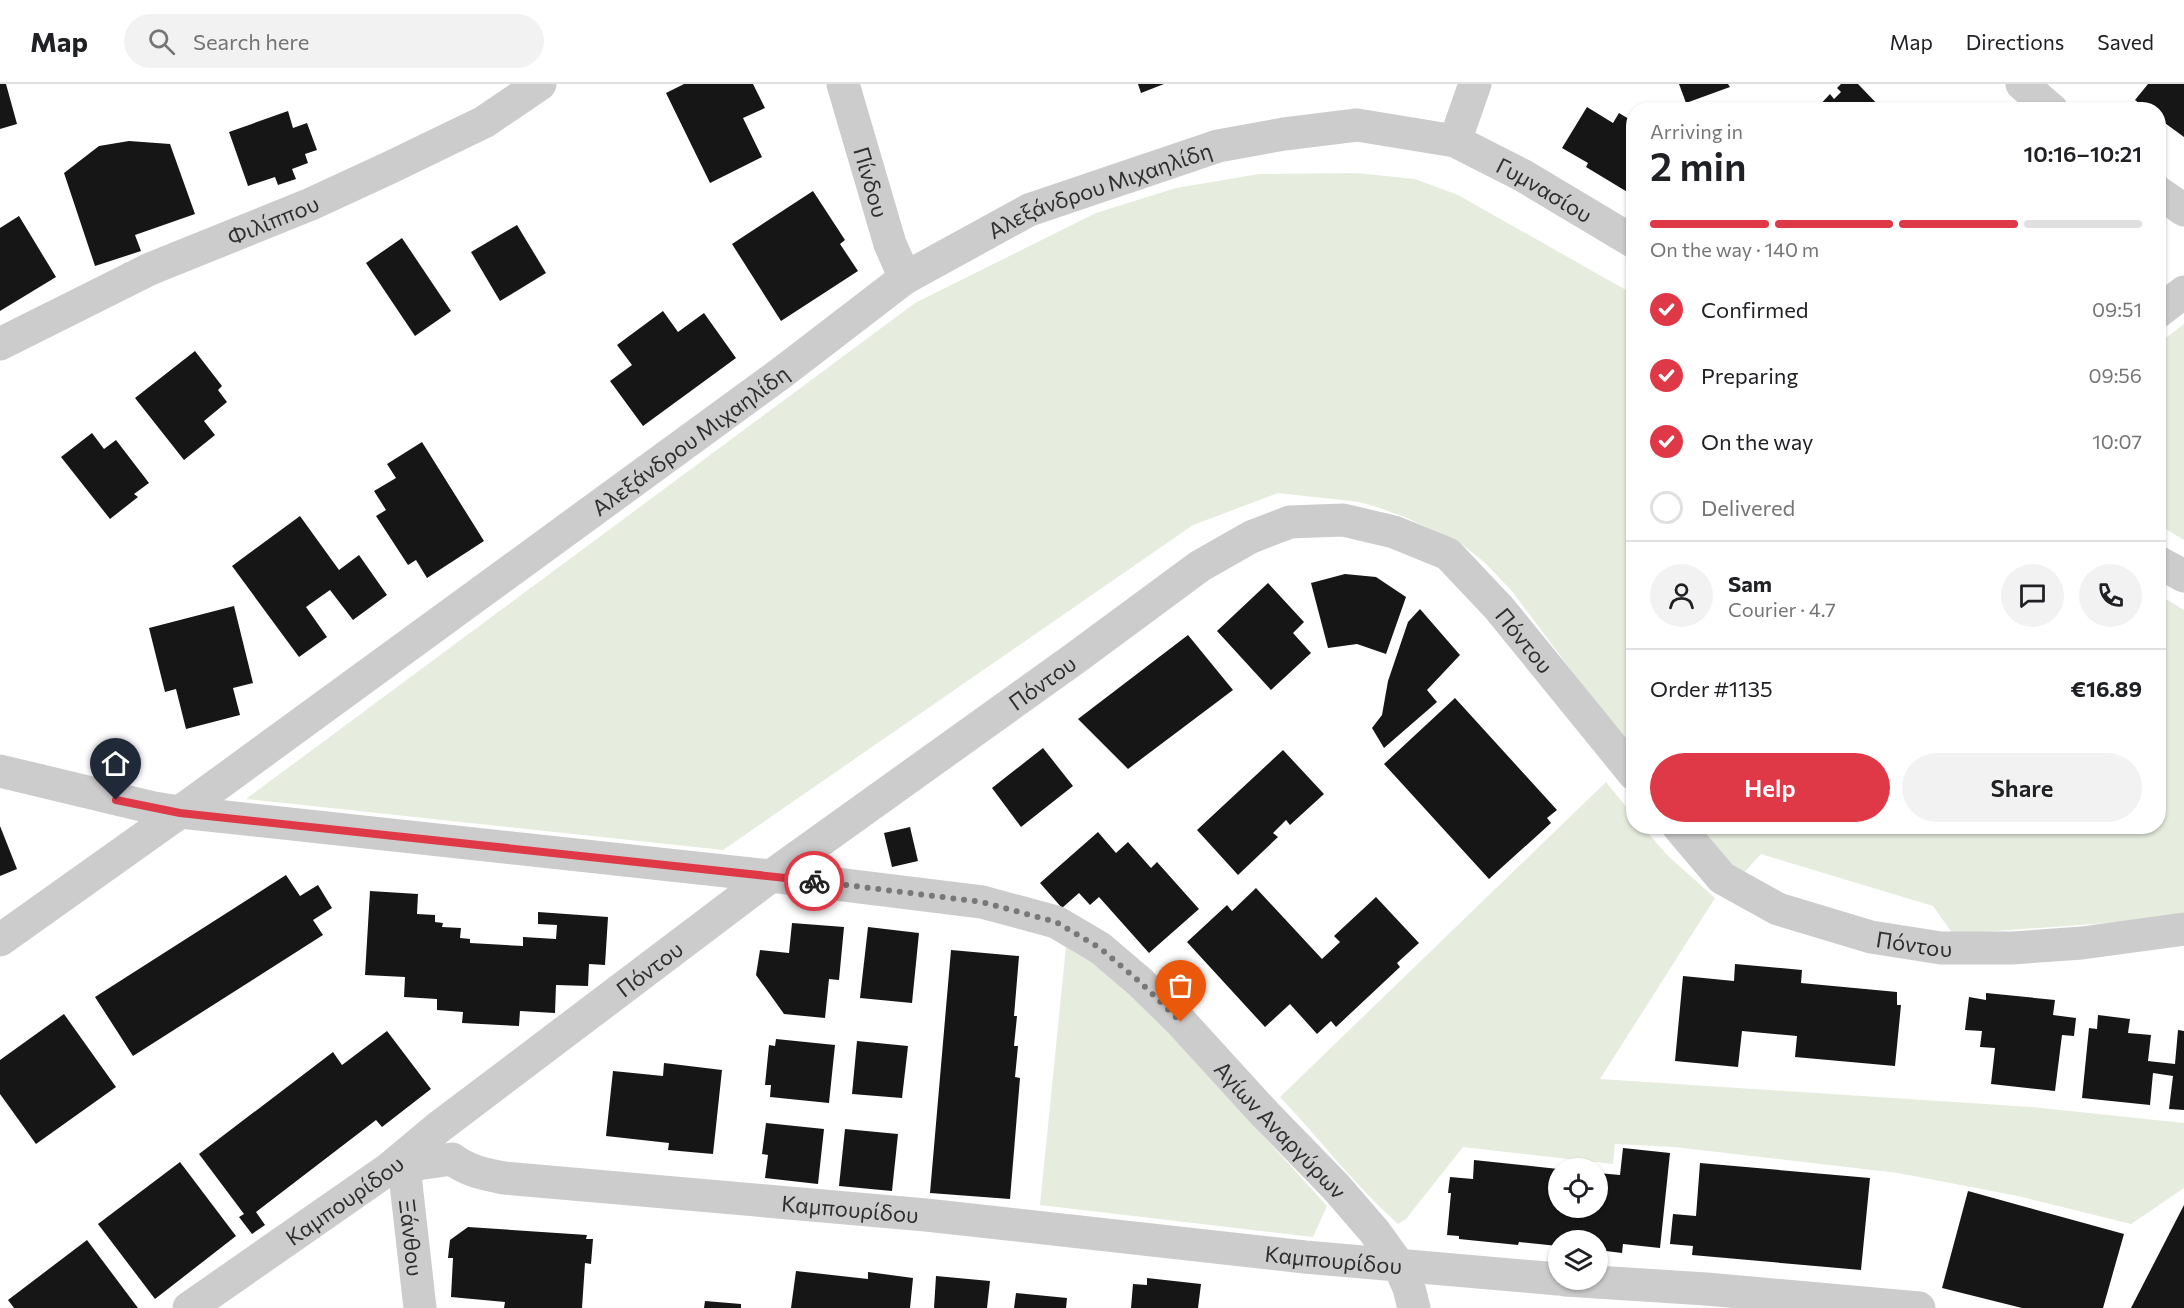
<!DOCTYPE html>
<meta charset="utf-8">
<style>
:root{--surface:#fff;--page:#f2f2f2;--text:#202124;--muted:#757577;--line:#e0e0e0;--accent:#df3947}
body{margin:0;font-family:Commissioner,sans-serif;background:var(--page);color:var(--text);height:100vh;display:flex;flex-direction:column;font-size:22px;white-space:nowrap}
*{box-sizing:border-box;margin:0}
p{font-size:20px;color:var(--muted)}
.icon{flex:none;width:33px;height:33px;fill:none;stroke:currentColor;stroke-width:2;stroke-linecap:round;stroke-linejoin:round}
.map{position:relative;flex:1;overflow:hidden}
.side{position:absolute;left:1626px;top:18px;width:540px;height:732px;display:flex;flex-direction:column;background:var(--surface);border-radius:24px;box-shadow:0 2px 4px #0004}
.side>*{flex:none}
.tools{position:absolute;left:1548px;top:1074px;display:grid;gap:12px}
.tools a{display:grid;place-items:center;width:60px;height:60px;border-radius:50%;background:var(--surface);box-shadow:0 2px 4px #0004;font-size:30px}
.pin{position:absolute;display:grid;place-items:center;width:51px;height:51px;color:#fff;margin:-62px -26px;border-radius:50% 50% 50% 0;rotate:-45deg;box-shadow:0 0 6px #0007}
.pin .icon{rotate:45deg}
.courier{position:absolute;display:grid;place-items:center;width:60px;height:60px;margin:-30px;border:4px solid #df3947;border-radius:50%;background:#fff;color:#222;box-shadow:0 2px 8px #0007}
.headline em{font-style:normal;font-weight:600}
.headline div{display:flex;flex-direction:column-reverse}
.headline{display:flex;align-items:center;justify-content:space-between;height:102px;padding:0 24px}
h1{font-size:39px;font-weight:600;line-height:45px}
.bar{display:grid;grid-template-columns:repeat(4,1fr);gap:9px 6px;align-content:center;height:72px;padding:0 24px}
.bar i{height:8px;border-radius:4px;background:var(--line)}
.bar .on{background:var(--accent)}
.bar p{grid-column:span 4}
.line{display:flex;align-items:center;gap:15px;padding:0 24px;border-top:2px solid var(--line)}
.line div{flex:1}
.round{display:grid;place-items:center;flex:none;width:63px;height:63px;border-radius:32px;background:var(--page)}
ol{padding:0 24px;list-style:none}
li{display:flex;align-items:center;gap:18px;height:66px}
li p{margin-inline-start:auto}
li .icon{padding:6px;border-radius:50%;background:var(--accent);color:#fff;stroke-width:4}
li:last-child{color:var(--muted)}
li i{width:33px;height:33px;border:3px solid var(--line);border-radius:50%}
.primary-button{display:flex;gap:12px;margin-top:auto;padding:12px 24px}
.primary-button a{flex:1;height:69px;border-radius:36px;background:var(--accent);color:#fff;font-size:24px;font-weight:600;line-height:69px;text-align:center}
.primary-button a+a{background:var(--page);color:var(--text)}
header{display:flex;align-items:center;gap:36px;box-sizing:border-box;height:84px;padding:0 30px;background:var(--surface);border-bottom:2px solid var(--line)}
header strong{font-size:28px}
nav{display:flex;gap:33px;margin-inline-start:auto;font-size:21px}
.search{width:420px;height:54px;background:var(--page);display:flex;align-items:center;gap:15px;box-sizing:border-box;padding:0 21px;border-radius:33px;color:var(--muted);font-size:22px}
.map>svg:first-child{display:block}
</style>
<header>
<strong>Map</strong>
<div class="search"><svg class="icon" aria-label="search" viewBox="0 0 24 24"><circle cx="10" cy="10" r="6"/><path d="M15 15l6 6"/></svg>Search here</div>
<nav><a>Map</a><a>Directions</a><a>Saved</a></nav>
</header>
<div class="map">
<svg width="2184" height="1224" viewBox="0 0 2184 1224">
<rect width="100%" height="100%" fill="#fff"/>
<g fill="#e6ecde">
<path d="M1356,89L1415,95L1458,111L1633,210V669L1511,506L1484,478L1463,461L1407,434L1377,423L1359,418L1278,409L1193,441L723,766L246,715L915,219L1096,129L1176,104L1259,90Z"/>
<path d="M2184,240V456L2159,441L2158,260Z"/>
<path d="M2159,511L2184,526V830L2122,838L1953,850L1933,822L1761,770L1739,794L1693,743L2158,742Z"/>
<path d="M1606,698L1633,731L1634,742L1643,743L1667,771L1715,814L1600,995L2031,1023L2184,1039V1104L2131,1140L2018,1112L1898,1089L1674,1063L1615,1060L1613,1080L1463,1063L1406,1135L1398,1140C1354,1101 1320,1055 1280,1013Z"/>
<path d="M1066,863L1094,879L1150,927L1327,1122L1313,1153L1040,1121Z"/>
</g>
<g fill="#161616">
<path d="M0,0H6L17,40L0,45Z"/>
<path d="M684,0H753L765,24L743,34L762,73L710,99L666,9Z"/>
<path d="M1138,0H1164L1141,9Z"/>
<path d="M1679,0H1728L1730,3L1686,19Z"/>
<path d="M1841,0H1858L1883,26H1815L1830,10L1834,15L1841,8L1837,4Z"/>
<path d="M2148,0H2184V53L2158,34V26H2148L2135,16Z"/>
<path d="M1587,23L1613,39L1619,29L1634,38V112L1586,83L1588,79L1562,64Z"/>
<path d="M288,27L293,44L307,39L317,66L305,70L308,79L292,85L296,95L278,101L275,93L248,102L229,48Z"/>
<path d="M129,57L170,60L195,130L135,151L141,167L95,182L64,89L99,62Z"/>
<path d="M813,107L845,156L840,160L858,187L781,237L732,160Z"/>
<path d="M19,132L56,193L0,227V144Z"/>
<path d="M517,141L546,189L500,217L471,168Z"/>
<path d="M402,154L451,227L415,252L366,179Z"/>
<path d="M663,227L678,248L704,229L736,274L643,342L610,297L632,281L617,261Z"/>
<path d="M195,267L222,302L218,306L227,318L204,337L215,351L184,376L135,314Z"/>
<path d="M92,349L104,365L116,356L149,399L134,410L138,413L110,435L61,373Z"/>
<path d="M422,358L484,457L427,494L416,476L408,481L376,432L386,426L374,407L396,394L387,380Z"/>
<path d="M300,432L339,486L359,471L387,511L353,536L330,506L306,523L327,553L299,573L232,482Z"/>
<path d="M1345,490L1376,493L1406,513L1386,570L1357,560L1328,564L1311,499Z"/>
<path d="M1268,499L1304,538L1293,549L1311,569L1271,606L1217,547Z"/>
<path d="M234,522L253,599L233,604L240,631L186,645L176,605L165,608L149,544Z"/>
<path d="M1420,525L1460,571L1427,606L1437,618L1384,664L1372,644L1382,631L1388,597L1408,538Z"/>
<path d="M1188,551L1233,606L1128,685L1078,635Z"/>
<path d="M1455,614L1557,726L1547,734L1551,739L1489,795L1384,680Z"/>
<path d="M1043,664L1073,702L1021,743L992,704Z"/>
<path d="M1283,666L1324,710L1290,741L1286,736L1273,749L1278,753L1238,791L1197,746Z"/>
<path d="M0,742L17,785L0,792Z"/>
<path d="M910,743L918,777L892,783L884,749Z"/>
<path d="M1098,748L1116,769L1128,758L1151,784L1157,778L1199,825L1149,869L1099,813L1090,821L1079,809L1062,824L1040,799Z"/>
<path d="M286,791L300,812L318,801L332,824L313,836L323,851L133,972L95,913Z"/>
<path d="M1256,804L1322,875L1340,858L1334,852L1376,813L1419,859L1397,879L1400,883L1336,943L1331,937L1317,950L1290,920L1265,943L1187,858L1227,821L1232,827Z"/>
<path d="M370,807L418,810L417,830L435,831V838L443,839L442,843L461,844L460,854L470,855V859L523,862V853L556,855L557,841L538,840V828L608,833L605,881L589,880L588,902L556,901L555,929L520,927L519,942L462,939L463,928L437,926V915L404,913L405,893L365,891Z"/>
<path d="M792,839L844,843L839,896L829,895L825,934L784,930L756,891L760,866L789,869Z"/>
<path d="M868,843L919,849L912,919L860,914Z"/>
<path d="M951,866L1019,872L1014,932H1017L1014,962H1018L1015,993L1020,994L1010,1115L930,1109Z"/>
<path d="M1735,880L1802,886L1801,899L1897,908V921H1901L1895,982L1795,973L1797,952L1742,947L1738,983L1675,977L1683,892L1734,897Z"/>
<path d="M1986,909L2055,916L2053,931L2076,934L2074,952L2062,951L2055,1007L1991,1000L1995,964L1980,963L1982,947L1965,946L1969,913L1986,916Z"/>
<path d="M64,930L116,1003L36,1060L0,1010V976Z"/>
<path d="M2098,931L2130,935L2128,949L2151,951L2148,977L2175,980L2178,946L2184,947V1026L2169,1025L2173,992L2153,989L2150,1021L2082,1014L2089,944L2097,945Z"/>
<path d="M387,947L431,1005L382,1043L376,1036L256,1128L265,1141L252,1150L239,1133L244,1130L199,1070L333,968L342,981Z"/>
<path d="M776,955L835,961L829,1019L770,1013L771,1001H765L769,961L775,962Z"/>
<path d="M857,957L908,962L902,1014L852,1010Z"/>
<path d="M664,979L722,986L713,1070L668,1066L669,1059L606,1052L613,987L663,992Z"/>
<path d="M766,1039L824,1045L818,1100L765,1094L768,1071L762,1070Z"/>
<path d="M845,1045L898,1050L892,1107L839,1102Z"/>
<path d="M1623,1064L1670,1069L1660,1164L1623,1160L1622,1169L1598,1166V1156H1558V1162L1519,1158L1518,1161L1459,1155V1152L1447,1151L1451,1109H1448L1450,1093L1473,1095L1474,1076L1558,1085V1124H1598V1089L1620,1091Z"/>
<path d="M180,1078L236,1152L155,1215L98,1140Z"/>
<path d="M1700,1079L1870,1094L1861,1186L1692,1171L1693,1162L1670,1160L1673,1130L1696,1132Z"/>
<path d="M1968,1107L2124,1150L2103,1224H2022L1942,1204Z"/>
<path d="M2184,1121V1224H2131Z"/>
<path d="M468,1143L587,1151L586,1155H593L591,1180L585,1179L582,1224H504L505,1218L451,1213L453,1174H448L450,1156Z"/>
<path d="M87,1156L138,1224H14L8,1216Z"/>
<path d="M796,1187L868,1195V1188L913,1194L910,1224H791Z"/>
<path d="M936,1192L990,1197L987,1224H934Z"/>
<path d="M1147,1194L1201,1200L1198,1224H1131L1133,1200L1147,1201Z"/>
<path d="M1016,1209L1067,1214L1066,1224H1014Z"/>
<path d="M705,1217L741,1220V1224H704Z"/>
</g>
<g fill="none" stroke-linecap="round" stroke-linejoin="round">
<g stroke="#ccc" stroke-width="33">
<path id="s1" d="M843,0L890,160L905,194"/>
<path d="M1455,57L1475,0"/>
<path id="s2" d="M0,260L150,185L311,120L391,83L484,38L540,0"/>
<path id="s3" d="M0,687L154,724L180,728L771,792L982,818L1056,838L1100,864L1140,898L1181,938L1265,1030L1336,1103L1374,1147L1400,1183L1409,1204L1414,1224"/>
<path id="s4" d="M1678,742L1722,794L1778,825L1871,853L1941,864H2012L2082,859L2184,845"/>
<path id="s5" d="M404,1082L420,1224"/>
<path id="s6" d="M390,1084L452,1075C468,1087 484,1090 504,1094L926,1131L1305,1173L1558,1195"/>
<path d="M1565,1196L1706,1205L1919,1224"/>
<path id="s7" d="M189,1224L390,1084L439,1043L771,792L1074,575L1200,482L1251,453L1290,438L1343,436L1394,448L1448,470L1499,524L1634,690"/>
</g>
<g stroke="#ccc" stroke-width="33">
<path d="M2022,0L2052,26"/>
<path d="M2158,108L2184,126"/>
<path d="M2158,228L2184,208"/>
<path d="M2158,478L2184,492"/>
<path id="s8" d="M0,856L180,728L780,290L905,194L1029,126L1218,62L1284,50L1357,41L1455,57L1522,91L1634,158"/>
</g>
</g>
<g fill="none" stroke-linecap="round" stroke-linejoin="round">
<path stroke="#787878" stroke-width="6" stroke-dasharray="0 10.8" d="M814,797L982,818L1056,838L1100,864L1140,898L1181,938"/>
<path stroke="#df3947" stroke-width="8" d="M116,716L180,729L814,797"/>
</g>
<g text-anchor="middle" dominant-baseline="central" stroke-width="6" stroke-linejoin="round" paint-order="stroke">
<g font-size="22" fill="#2f2f2f" stroke="#fff">
<text stroke="none"><textPath href="#s1" startOffset="102">Πίνδου</textPath></text>
<text stroke="none"><textPath href="#s8" startOffset="1804">Γυμνασίου</textPath></text>
<text stroke="none"><textPath href="#s8" startOffset="1336">Aλεξάνδρου Mιχαηλίδη</textPath></text>
<text stroke="none"><textPath href="#s2" startOffset="300">Φιλίππου</textPath></text>
<text stroke="none"><textPath href="#s8" startOffset="852">Aλεξάνδρου Mιχαηλίδη</textPath></text>
<text stroke="none"><textPath href="#s7" startOffset="1634">Πόντου</textPath></text>
<text stroke="none"><textPath href="#s7" startOffset="1058">Πόντου</textPath></text>
<text stroke="none"><textPath href="#s4" startOffset="273">Πόντου</textPath></text>
<text stroke="none"><textPath href="#s7" startOffset="572">Πόντου</textPath></text>
<text stroke="none"><textPath href="#s3" startOffset="1376">Αγίων Αναργύρων</textPath></text>
<text stroke="none"><textPath href="#s7" startOffset="189">Καμπουρίδου</textPath></text>
<text stroke="none"><textPath href="#s6" startOffset="466">Καμπουρίδου</textPath></text>
<text stroke="none"><textPath href="#s5" startOffset="72">Ξάνθου</textPath></text>
<text stroke="none"><textPath href="#s6" startOffset="952">Καμπουρίδου</textPath></text>
</g>
</g>
</svg>
<div class="tools">
<a><svg class="icon" aria-label="locate" viewBox="0 0 24 24"><circle cx="12" cy="12" r="6"/><path d="M12 2v4M12 18v4M2 12h4M18 12h4"/></svg></a>
<a><svg class="icon" aria-label="layers" viewBox="0 0 24 24"><path d="M12 4l9 5-9 5-9-5zM3 14l9 5 9-5"/></svg></a>
</div>
<div class="pin" style="left:1181px;top:938px;background:#ea580c"><svg class="icon" aria-label="bag" viewBox="0 0 24 24"><path d="M5 8h14l-1 12H6zM9 8a3 3 0 0 1 6 0"/></svg></div>
<div class="pin" style="left:116px;top:716px;background:#1f2937"><svg class="icon" aria-label="home" viewBox="0 0 24 24"><path d="M3 11l9-7 9 7M6 9v11h12V9"/></svg></div>
<div class="courier" style="left:814px;top:797px"><svg class="icon" aria-label="bike" viewBox="0 0 24 24"><circle cx="6" cy="16" r="4"/><circle cx="18" cy="16" r="4"/><path d="M6 16l4-8h5l3 8M10 8l3 8H6M13 5h3"/></svg></div>
<section class="side">
<div class="headline"><div><h1>2 min</h1><p>Arriving in</p></div><em>10:16–10:21</em></div>
<div class="bar"><i class="on"></i><i class="on"></i><i class="on"></i><i></i><p>On the way · 140 m</p></div>
<ol>
<li><svg class="icon" aria-label="check" viewBox="0 0 24 24"><path d="M5 12l5 5 9-10"/></svg>Confirmed<p>09:51</p></li>
<li><svg class="icon" aria-label="check" viewBox="0 0 24 24"><path d="M5 12l5 5 9-10"/></svg>Preparing<p>09:56</p></li>
<li><svg class="icon" aria-label="check" viewBox="0 0 24 24"><path d="M5 12l5 5 9-10"/></svg>On the way<p>10:07</p></li>
<li><i></i>Delivered</li>
</ol>
<div class="line" style="height:108px"><a class="round"><svg class="icon" aria-label="person" viewBox="0 0 24 24"><circle cx="12" cy="8" r="4"/><path d="M4 21q1-7 8-7t8 7"/></svg></a><div><b>Sam</b><p>Courier · 4.7</p></div><a class="round"><svg class="icon" aria-label="chat" viewBox="0 0 24 24"><path d="M4 5h16v11H9l-5 4z"/></svg></a><a class="round"><svg class="icon" aria-label="phone" viewBox="0 0 24 24"><path d="M5 4h4l2 5-3 2q2 4 5 5l2-3 5 2v4C11 20 4 13 5 4z"/></svg></a></div>
<div class="line" style="height:78px"><div>Order #1135</div><b>€16.89</b></div>
<div class="primary-button"><a>Help</a><a>Share</a></div>
</section>
</div>
